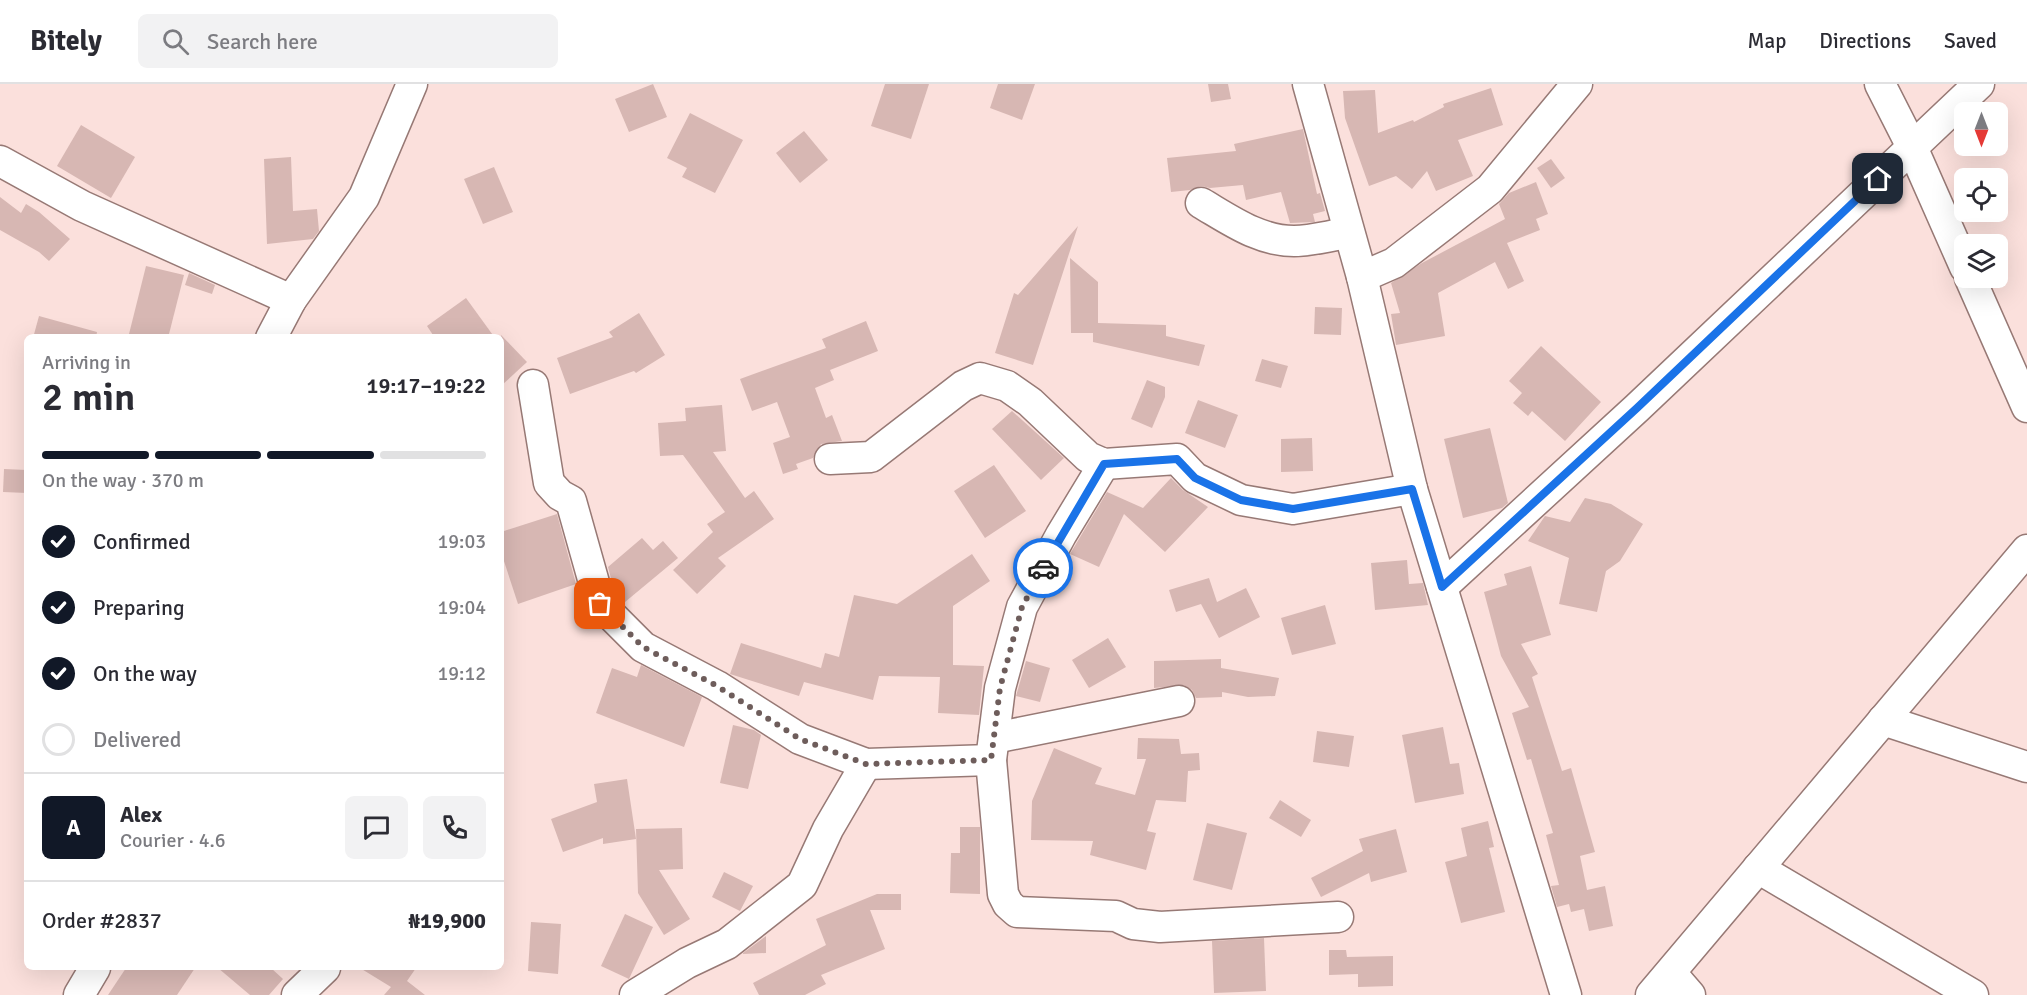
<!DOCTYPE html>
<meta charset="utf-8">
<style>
:root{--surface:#fff;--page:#f2f2f3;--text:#2b2b33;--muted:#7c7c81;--line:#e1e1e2;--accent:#111827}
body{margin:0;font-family:Signika,sans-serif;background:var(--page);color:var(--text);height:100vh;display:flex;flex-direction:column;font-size:22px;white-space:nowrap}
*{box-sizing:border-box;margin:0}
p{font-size:20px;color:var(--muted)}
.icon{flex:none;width:33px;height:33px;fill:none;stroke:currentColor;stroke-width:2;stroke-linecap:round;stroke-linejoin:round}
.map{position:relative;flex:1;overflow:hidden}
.drawer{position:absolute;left:24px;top:250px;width:480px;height:636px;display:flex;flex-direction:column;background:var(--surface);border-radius:9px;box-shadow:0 6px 24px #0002}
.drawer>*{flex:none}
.needle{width:39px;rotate:180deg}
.tools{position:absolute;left:1954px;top:18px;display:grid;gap:12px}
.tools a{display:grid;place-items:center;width:54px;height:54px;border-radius:9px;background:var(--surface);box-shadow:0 6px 24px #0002;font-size:30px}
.pin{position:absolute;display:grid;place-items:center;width:51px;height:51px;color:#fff;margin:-26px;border-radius:12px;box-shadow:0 3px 9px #0006}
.courier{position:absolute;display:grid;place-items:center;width:60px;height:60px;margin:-30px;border:4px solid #1a73e8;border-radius:50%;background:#fff;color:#222;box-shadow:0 2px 8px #0007}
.overview em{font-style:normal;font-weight:600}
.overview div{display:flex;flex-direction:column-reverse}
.overview{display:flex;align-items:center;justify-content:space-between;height:102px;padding:0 18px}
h1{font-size:39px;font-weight:600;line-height:45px}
.bar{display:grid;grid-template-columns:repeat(4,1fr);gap:9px 6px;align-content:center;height:72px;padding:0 18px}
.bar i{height:8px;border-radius:4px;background:var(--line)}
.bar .selected{background:var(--accent)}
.bar p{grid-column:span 4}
.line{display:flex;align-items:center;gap:15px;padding:0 18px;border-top:2px solid var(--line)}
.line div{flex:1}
.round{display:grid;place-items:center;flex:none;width:63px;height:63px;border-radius:9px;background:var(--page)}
ol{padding:0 18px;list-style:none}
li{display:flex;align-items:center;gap:18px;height:66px}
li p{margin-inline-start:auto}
li .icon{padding:6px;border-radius:50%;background:var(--accent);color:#fff;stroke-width:4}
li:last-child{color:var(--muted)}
li i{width:33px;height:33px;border:3px solid var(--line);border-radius:50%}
header{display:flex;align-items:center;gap:36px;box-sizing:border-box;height:84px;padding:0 30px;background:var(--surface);border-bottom:2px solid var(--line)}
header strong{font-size:28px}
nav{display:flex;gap:33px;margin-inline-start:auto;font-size:21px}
.search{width:420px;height:54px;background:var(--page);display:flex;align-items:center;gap:15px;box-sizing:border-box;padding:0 21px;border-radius:9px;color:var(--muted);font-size:22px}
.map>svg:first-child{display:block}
</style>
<header>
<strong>Bitely</strong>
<div class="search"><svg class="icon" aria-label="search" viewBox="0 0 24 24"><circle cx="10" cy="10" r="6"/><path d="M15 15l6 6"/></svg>Search here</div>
<nav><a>Map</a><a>Directions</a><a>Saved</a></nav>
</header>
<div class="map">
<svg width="2027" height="911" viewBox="0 0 2027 911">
<rect width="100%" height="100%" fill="#fbe0dc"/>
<g fill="#d7b7b3">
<path d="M653,0L667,33L629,48L615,15Z"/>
<path d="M885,0H929L911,55L871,42Z"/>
<path d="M998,0H1035L1022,36L990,24Z"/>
<path d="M1208,0H1228L1231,15L1211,18Z"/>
<path d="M1491,4L1503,41L1458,56L1473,92L1436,107L1427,87L1412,105L1396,92L1369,102L1345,34L1343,7L1375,6L1378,49L1413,36L1414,38L1444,23L1443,20Z"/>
<path d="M690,29L743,56L715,109L682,93L687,84L667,74Z"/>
<path d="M81,41L135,73L111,114L57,82Z"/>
<path d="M1303,45L1317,110L1320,109L1325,127L1313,130L1315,138L1290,139L1281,108L1246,116L1243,101L1210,104L1201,102L1190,106L1171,108L1167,74L1236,67L1234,60Z"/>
<path d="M804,47L828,76L800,99L776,69Z"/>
<path d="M291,73L293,127L317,125L319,147L313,155L267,160L264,75Z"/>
<path d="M1551,75L1565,94L1551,104L1537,84Z"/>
<path d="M494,83L513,128L483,140L464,95Z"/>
<path d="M1536,98L1548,130L1536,135L1540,146L1507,159L1524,197L1508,205L1495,178L1438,209L1445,252L1396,261L1391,230L1400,229L1391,199L1422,179L1505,135L1499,120L1509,109Z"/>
<path d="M0,113L21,129L26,120L39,128L70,155L49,177L39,168L0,146Z"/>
<path d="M1078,142L1033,281L995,269L1014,209L1018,211Z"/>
<path d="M1070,174L1098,198V239L1166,241V252L1205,261L1199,282L1093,258V249H1071Z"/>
<path d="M146,182L184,191L168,254H128Z"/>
<path d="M189,189L215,201L212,210L185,201Z"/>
<path d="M466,214L495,254H435L427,242Z"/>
<path d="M1315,223L1342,224L1341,251L1314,250Z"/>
<path d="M639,229L665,271L636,289L634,287L570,310L557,274L613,253L609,248Z"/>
<path d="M39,232L97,248L96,254H33Z"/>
<path d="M866,237L878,267L830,286L834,296L815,304L826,334L832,331L842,357L821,360L813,374L796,380L798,385L783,390L773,359L790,353L777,318L752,327L740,295L826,264L822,255Z"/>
<path d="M501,251L527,278L501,302Z"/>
<path d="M1541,262L1601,318L1565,357L1532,327L1528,332L1513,319L1522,309L1509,297Z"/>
<path d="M1262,275L1288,282L1281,304L1255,297Z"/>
<path d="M1147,296L1165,303V313L1152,344L1131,335Z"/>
<path d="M1198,316L1238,331L1225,364L1185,349Z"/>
<path d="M722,321L726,367L713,368L745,414L754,407L774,435L718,474L726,482L697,510L673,486L713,448L707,440L725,428L683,371L660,372L658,339L686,337L685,324Z"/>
<path d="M1012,327L1064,374L1041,396L992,345Z"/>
<path d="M1490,344L1508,419L1502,424L1463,434L1444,355Z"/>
<path d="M1312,354L1313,387L1281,388V355Z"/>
<path d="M994,381L1026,427L985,454L954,407Z"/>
<path d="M4,385L27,386V409L3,408Z"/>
<path d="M1171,394L1183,406L1208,423L1165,468L1124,430L1099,483L1070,470L1107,408L1143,424Z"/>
<path d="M1585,414L1611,420L1643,440L1620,477L1606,487L1597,528L1559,520L1569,474L1528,457L1545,432L1570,438Z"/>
<path d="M557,430L576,500L518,520L501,468V448Z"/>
<path d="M642,454L653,466L663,457L678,474L625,518L614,506L608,483Z"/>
<path d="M972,470L990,497L953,522V581L984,582L979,631L938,629L940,593L879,592L873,616L804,598L799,612L730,590L741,559L821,584L825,569L839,573L854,511L897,520Z"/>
<path d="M1407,476L1409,500L1423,499L1428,521L1375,526L1371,479Z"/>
<path d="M1531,482L1551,551L1521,560L1538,590L1532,593L1562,687L1571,684L1595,768L1580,772L1587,806L1605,802L1613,842L1589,847L1584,825L1571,828L1569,820L1557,823L1551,802L1559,801L1546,751L1553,749L1531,675L1527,676L1512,629L1529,623L1501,572L1484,508L1507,501L1504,490Z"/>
<path d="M1209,494L1217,518L1246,504L1260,533L1219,554L1201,520L1176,528L1169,506Z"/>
<path d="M1325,521L1336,560L1292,571L1281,534Z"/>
<path d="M1108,554L1126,583L1089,604L1072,576Z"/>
<path d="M1221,575V584L1279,594L1275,612L1248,613L1222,608V613L1196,614L1192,606L1184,601L1154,604V577Z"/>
<path d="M1026,577L1050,584L1040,618L1016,612Z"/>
<path d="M641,581L702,613L684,663L596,629L612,584L637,593Z"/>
<path d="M733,641L754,646L761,651L748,705L720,699Z"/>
<path d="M1443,643L1450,680L1459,679L1464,710L1415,719L1402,651Z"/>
<path d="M1317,647L1354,652L1349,683L1313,678Z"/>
<path d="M1138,654L1179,655L1181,670L1199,669L1200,686L1188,687L1186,718L1156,716L1147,747L1156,749L1146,786L1090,771L1093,757L1031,756L1032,717L1054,664L1102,684L1095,700L1135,711L1146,675H1137Z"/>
<path d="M627,695L636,755L603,760V754L563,768L551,735L597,718L594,700Z"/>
<path d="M1280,716L1311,736L1301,753L1269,734Z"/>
<path d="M1488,737L1494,763L1489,764L1505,828L1461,839L1445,778L1467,772L1461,744Z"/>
<path d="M1207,739L1247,749L1232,806L1193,796Z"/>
<path d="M960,743H980V810L950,809L951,769H960Z"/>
<path d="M682,744L683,785L659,786L690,835L664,851L638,809L636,745Z"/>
<path d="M1396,745L1407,788L1371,798L1369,789L1321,813L1311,794L1363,767L1359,755Z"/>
<path d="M724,788L753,802L740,827L712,813Z"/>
<path d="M877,810H901V826H870L885,865L821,891L826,900L805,911H759L753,899L826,861L816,835Z"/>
<path d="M625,830L653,843L629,895L601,882Z"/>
<path d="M531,838L561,840L558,890L528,887Z"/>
<path d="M766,852V869L743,870V869Z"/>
<path d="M1264,854L1266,907L1214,909L1212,857Z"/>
<path d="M1329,866H1346L1347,873L1393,872V902L1358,903V890L1329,891Z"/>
<path d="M126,884H195L177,911H108Z"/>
<path d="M218,884H271L283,895L269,911H250Z"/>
<path d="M360,884H416L407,897L425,911H384L391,903Z"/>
</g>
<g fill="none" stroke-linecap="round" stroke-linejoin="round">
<defs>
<g id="minor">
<path d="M1308,0L1362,193L1412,405L1566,911"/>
<path d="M1880,0L1912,63L1965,183"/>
<path d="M0,77L82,122L291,216"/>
<path d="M1201,119C1230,136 1259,157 1294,157C1312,157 1332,151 1349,149"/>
<path d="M1362,193L1394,179L1490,105L1577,0"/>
<path d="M1970,194L2027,323"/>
<path d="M271,254L291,216L364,113L412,0"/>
<path d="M533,301L549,399L560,411L571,417L600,520L643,563L717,602L800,655L866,680L991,676"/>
<path d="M830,375L871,373L963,302L980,294L1007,302L1030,318L1088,373L1104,380L1177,375L1195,394L1241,416L1293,425L1412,405"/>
<path d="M1104,380L1061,451L1022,523L1000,604L991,676L1003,810L1008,820L1017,828L1116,832L1133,840L1160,843L1338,833"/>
<path d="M1442,503L1637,324L1979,0"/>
<path d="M1883,636L2027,683"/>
<path d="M994,654L1179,617"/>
<path d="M1758,784L1973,911"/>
<path d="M1671,889L1690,911"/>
<path d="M79,911L95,884"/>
<path d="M297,911L325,884"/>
<path d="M635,911L687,879L727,860L802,801L828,745L866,680"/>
<path d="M1651,911L2027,466"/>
</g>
</defs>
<use href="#minor" stroke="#977975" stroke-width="33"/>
<use href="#minor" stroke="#fff" stroke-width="30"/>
</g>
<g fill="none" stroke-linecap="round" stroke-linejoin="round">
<path stroke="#6e5d5b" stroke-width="6" stroke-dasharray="0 10.8" d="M600,520L643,563L717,602L800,655L866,680L991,676L1000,604L1022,523L1043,484"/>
<path stroke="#1a73e8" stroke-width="8" d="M1043,484L1104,380L1177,375L1195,394L1241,416L1293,425L1412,405L1442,503L1637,324L1878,95"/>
</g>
</svg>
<div class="tools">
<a><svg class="needle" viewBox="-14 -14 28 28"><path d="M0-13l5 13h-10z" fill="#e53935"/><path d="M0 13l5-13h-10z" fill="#7c7c81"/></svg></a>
<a><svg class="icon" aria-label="locate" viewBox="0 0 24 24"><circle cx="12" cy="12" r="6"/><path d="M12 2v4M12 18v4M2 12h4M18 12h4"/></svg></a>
<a><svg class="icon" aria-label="layers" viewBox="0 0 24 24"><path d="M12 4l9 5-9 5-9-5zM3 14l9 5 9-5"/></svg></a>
</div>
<div class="pin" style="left:600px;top:520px;background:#ea580c"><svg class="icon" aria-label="bag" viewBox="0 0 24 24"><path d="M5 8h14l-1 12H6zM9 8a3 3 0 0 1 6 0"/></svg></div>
<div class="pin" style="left:1878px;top:95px;background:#1f2937"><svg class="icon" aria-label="home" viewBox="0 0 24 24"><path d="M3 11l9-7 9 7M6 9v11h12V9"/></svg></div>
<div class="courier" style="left:1043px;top:484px"><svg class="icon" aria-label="car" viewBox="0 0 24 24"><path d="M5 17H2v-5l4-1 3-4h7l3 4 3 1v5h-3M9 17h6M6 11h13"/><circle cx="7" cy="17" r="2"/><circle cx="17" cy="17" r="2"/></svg></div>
<section class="drawer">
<div class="overview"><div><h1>2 min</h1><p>Arriving in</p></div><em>19:17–19:22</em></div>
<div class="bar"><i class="selected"></i><i class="selected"></i><i class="selected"></i><i></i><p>On the way · 370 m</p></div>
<ol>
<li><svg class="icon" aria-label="check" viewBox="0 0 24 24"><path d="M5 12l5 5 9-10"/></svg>Confirmed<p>19:03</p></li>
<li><svg class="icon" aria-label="check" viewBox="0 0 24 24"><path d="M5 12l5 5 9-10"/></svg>Preparing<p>19:04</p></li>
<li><svg class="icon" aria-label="check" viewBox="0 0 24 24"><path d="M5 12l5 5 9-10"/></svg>On the way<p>19:12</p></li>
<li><i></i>Delivered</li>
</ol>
<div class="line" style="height:108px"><b class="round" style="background:var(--accent);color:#fff">A</b><div><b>Alex</b><p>Courier · 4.6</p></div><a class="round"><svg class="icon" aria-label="chat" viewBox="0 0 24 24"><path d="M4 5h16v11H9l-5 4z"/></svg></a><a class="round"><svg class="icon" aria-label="phone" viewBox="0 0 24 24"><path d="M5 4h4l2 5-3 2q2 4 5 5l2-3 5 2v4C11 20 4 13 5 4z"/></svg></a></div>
<div class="line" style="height:78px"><div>Order #2837</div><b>₦19,900</b></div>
</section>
</div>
